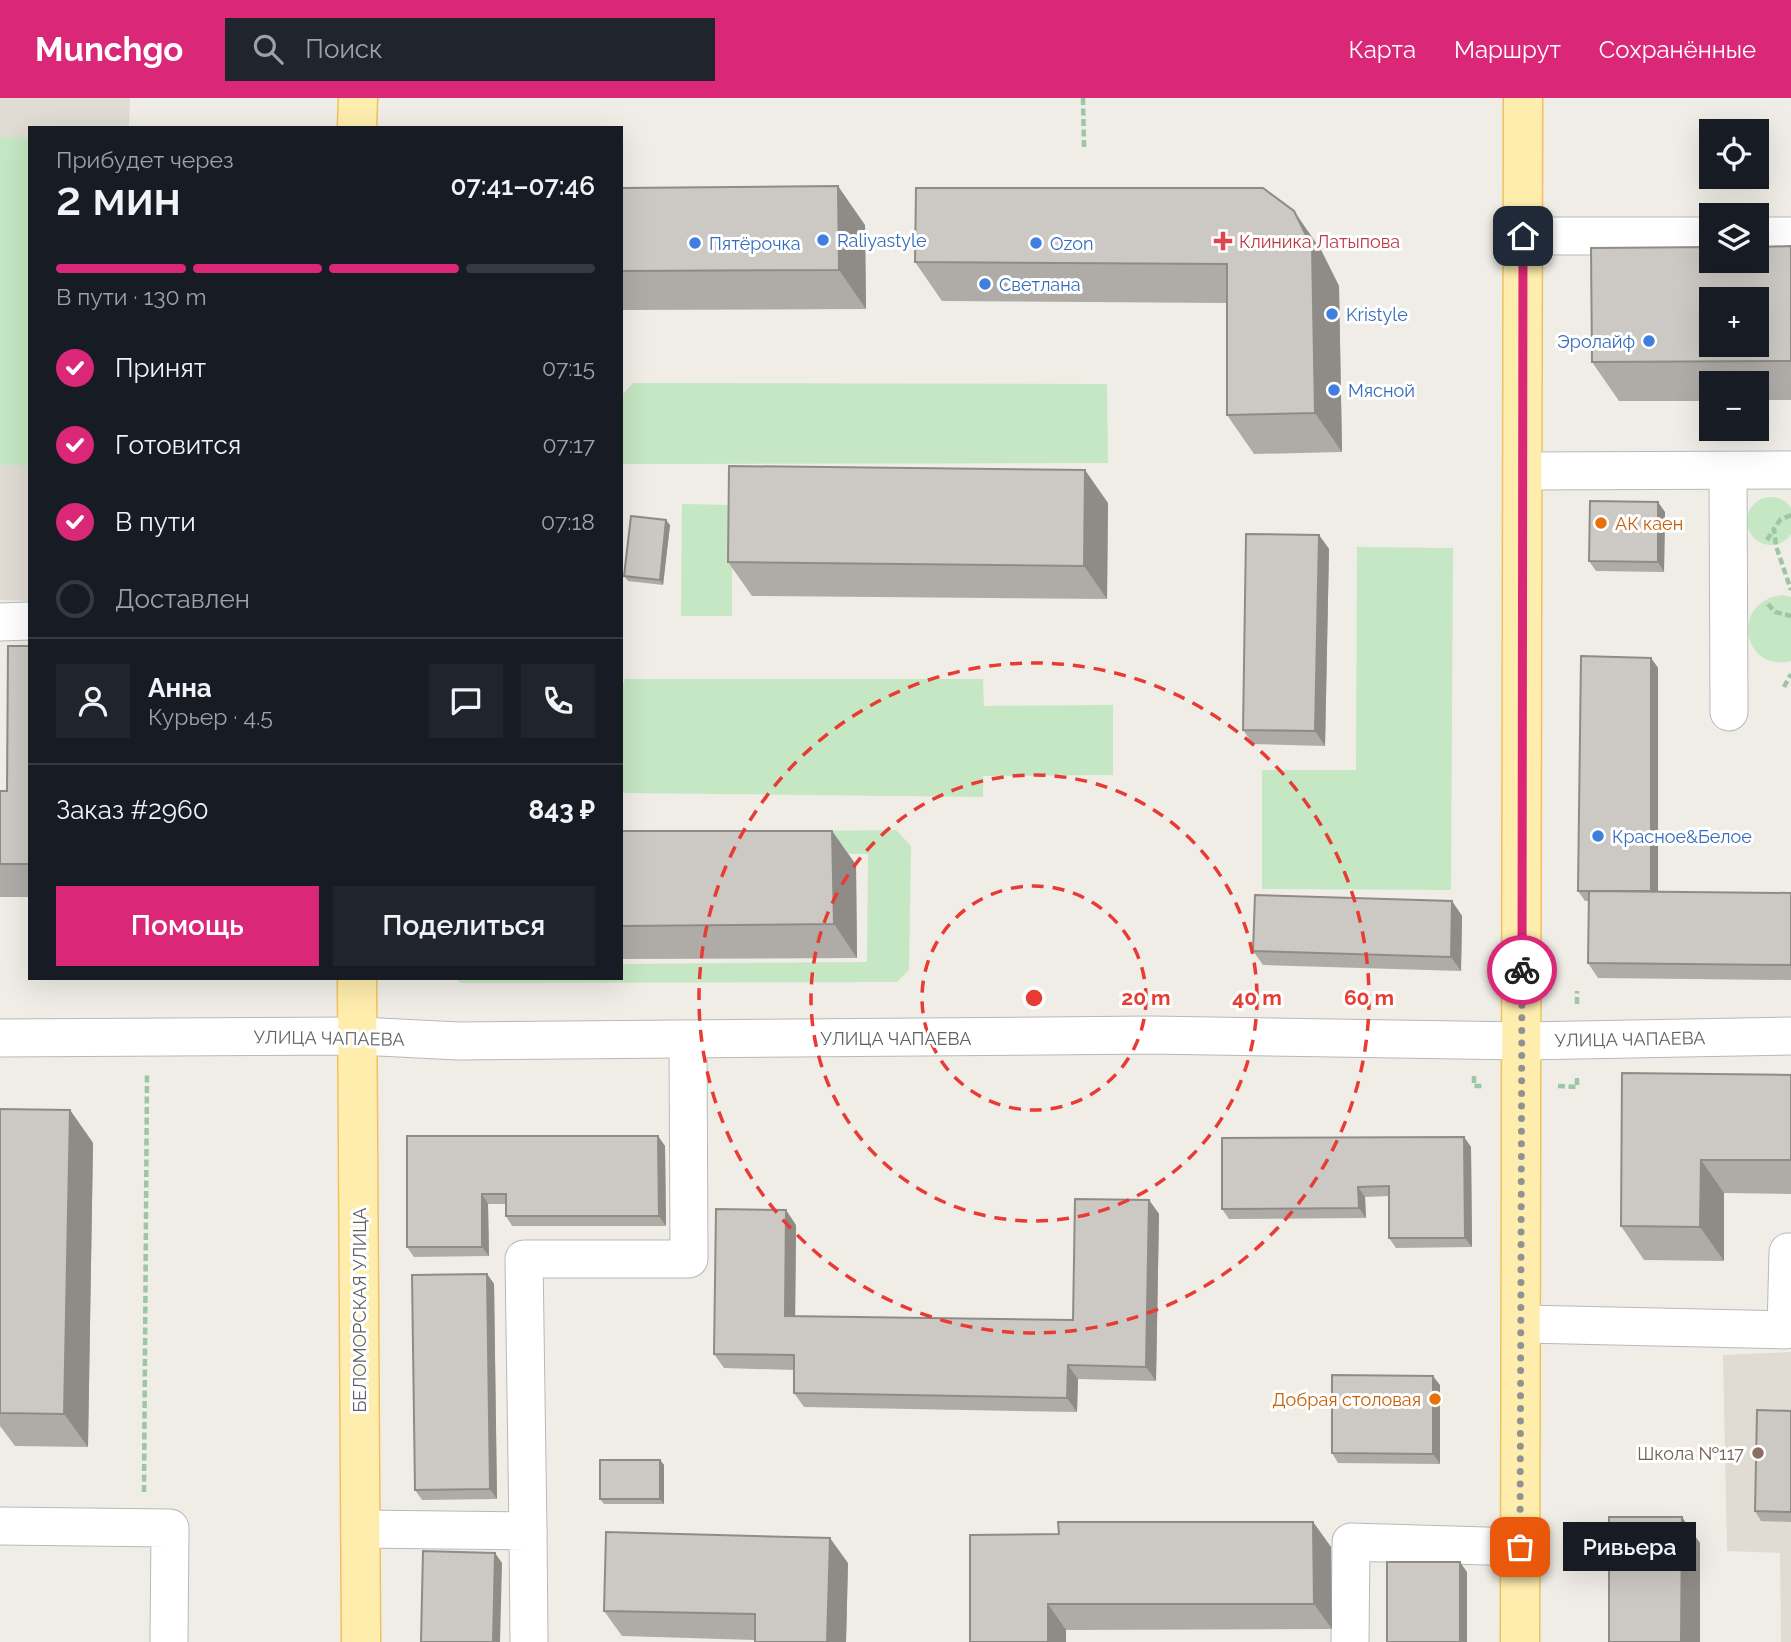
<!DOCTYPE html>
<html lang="ru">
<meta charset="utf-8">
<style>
:root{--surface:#171b24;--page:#20242c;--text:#f1f3f6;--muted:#9ea1a6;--line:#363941;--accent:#db2777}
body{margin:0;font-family:Raleway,sans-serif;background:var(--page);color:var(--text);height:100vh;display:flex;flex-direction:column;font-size:26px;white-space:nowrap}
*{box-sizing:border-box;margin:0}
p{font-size:23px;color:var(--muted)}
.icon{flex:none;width:38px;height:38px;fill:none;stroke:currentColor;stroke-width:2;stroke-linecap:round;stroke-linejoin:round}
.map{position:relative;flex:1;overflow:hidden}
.drawer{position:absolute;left:28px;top:28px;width:595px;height:854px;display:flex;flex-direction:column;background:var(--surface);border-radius:0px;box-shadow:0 7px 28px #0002}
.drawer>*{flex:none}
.buttons{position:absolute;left:1699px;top:21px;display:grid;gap:14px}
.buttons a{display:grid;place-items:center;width:70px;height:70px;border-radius:0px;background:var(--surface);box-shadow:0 7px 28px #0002;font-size:35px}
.pin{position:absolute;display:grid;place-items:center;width:60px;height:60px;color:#fff;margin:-30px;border-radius:14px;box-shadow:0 4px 10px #0006}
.courier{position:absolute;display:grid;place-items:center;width:70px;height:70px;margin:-35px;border:5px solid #db2777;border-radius:50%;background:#fff;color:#222;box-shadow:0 2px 9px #0007}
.bubble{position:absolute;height:49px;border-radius:0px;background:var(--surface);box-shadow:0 7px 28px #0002;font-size:23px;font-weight:600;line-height:49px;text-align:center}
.headline em{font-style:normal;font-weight:600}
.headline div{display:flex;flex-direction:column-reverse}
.headline{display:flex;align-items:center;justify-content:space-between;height:119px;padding:0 28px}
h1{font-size:46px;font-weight:600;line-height:52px}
.bar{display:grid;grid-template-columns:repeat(4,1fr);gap:10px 7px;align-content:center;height:84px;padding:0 28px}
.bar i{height:9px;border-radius:5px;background:var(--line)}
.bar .selected{background:var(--accent)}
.bar p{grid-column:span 4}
.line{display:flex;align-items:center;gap:18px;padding:0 28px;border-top:2px solid var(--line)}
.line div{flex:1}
.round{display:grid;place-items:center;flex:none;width:74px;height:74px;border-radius:0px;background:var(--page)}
ol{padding:0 28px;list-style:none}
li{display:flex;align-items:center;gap:21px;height:77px}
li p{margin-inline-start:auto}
li .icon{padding:7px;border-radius:50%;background:var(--accent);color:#fff;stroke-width:4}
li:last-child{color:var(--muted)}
li i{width:38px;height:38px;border:4px solid var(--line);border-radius:50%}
.primary-button{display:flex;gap:14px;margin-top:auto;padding:14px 28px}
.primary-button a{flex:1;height:80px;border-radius:0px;background:var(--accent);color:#fff;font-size:28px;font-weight:600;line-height:80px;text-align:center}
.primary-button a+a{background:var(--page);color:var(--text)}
header{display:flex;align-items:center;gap:42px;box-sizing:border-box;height:98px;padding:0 35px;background:var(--accent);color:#fff}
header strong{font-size:33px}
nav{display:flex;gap:38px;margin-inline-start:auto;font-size:24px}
.search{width:490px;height:63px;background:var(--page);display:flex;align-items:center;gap:18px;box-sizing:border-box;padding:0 24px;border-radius:0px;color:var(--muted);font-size:26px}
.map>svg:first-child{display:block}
</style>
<header>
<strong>Munchgo</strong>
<div class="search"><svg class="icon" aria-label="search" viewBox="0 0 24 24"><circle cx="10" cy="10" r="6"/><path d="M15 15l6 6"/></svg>Поиск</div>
<nav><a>Карта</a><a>Маршрут</a><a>Сохранённые</a></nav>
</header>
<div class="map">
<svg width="1791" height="1544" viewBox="0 0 1791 1544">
<rect width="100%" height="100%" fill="#f0ede6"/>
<g fill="#e0dcd4">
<path d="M0,0H130L129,30H30V503L0,502Z"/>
<path d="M1791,1254V1544H1781L1780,1455L1727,1453L1723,1257Z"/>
</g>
<g fill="#c5e7c3">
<rect x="0" y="39" width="30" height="328"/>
<path d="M633,285L1107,286L1108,365L621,366V298Z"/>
<circle cx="1771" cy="423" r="24"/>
<path d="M682,406L732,407V518H681Z"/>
<path d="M1357,449L1453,450L1451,792L1262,791V672H1356Z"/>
<path d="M1782,497L1791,499V563C1744,575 1728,505 1782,497Z"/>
<path d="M625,581H983L984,608L1113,607V677L983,678V699L624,695L621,688V590Z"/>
<path d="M896,732L911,748L909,872L897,884L460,885L456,880H621V866L867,864L868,756L803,755V733Z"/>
</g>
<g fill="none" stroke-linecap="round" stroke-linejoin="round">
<defs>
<g id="minor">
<path d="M1523,138H1712"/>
<path d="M1757,138H1791"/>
<path d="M1523,373L1791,372"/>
<path d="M1728,373L1729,614"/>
<path d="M0,524L30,523"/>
<path d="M0,940L360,938L458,943L1150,937L1522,943L1791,938"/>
<path d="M1521,1226L1786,1232L1788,1154H1791"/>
<path d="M0,1428L170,1430L169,1544"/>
<path d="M360,1431L528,1433L529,1544"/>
<path d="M528,1433L524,1161H689L688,942"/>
<path d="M1350,1544L1351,1444L1520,1449"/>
</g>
<g id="major">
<path d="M357,30L358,0"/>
<path d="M357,880L361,1544"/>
<path d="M1520,1544L1523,0"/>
</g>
</defs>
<use href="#minor" stroke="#b6b9bc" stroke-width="39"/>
<use href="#major" stroke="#f0c15f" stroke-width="41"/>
<g stroke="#9cc7a6" stroke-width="4.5" stroke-dasharray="7 3.5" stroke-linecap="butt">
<path d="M1083,0L1084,49"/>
<path d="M1791,417L1780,422L1774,431L1776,448L1791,492"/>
<path d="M1767,442L1774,431"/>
<path d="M1768,506L1775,514L1791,518"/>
<path d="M1784,589L1791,576"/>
<path d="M1577,906V893"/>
<path d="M1474,978V988H1483"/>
<path d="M1558,988L1577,989V978"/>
<path d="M144,1394L147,976"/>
</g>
<use href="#minor" stroke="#fff" stroke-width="37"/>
<use href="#major" stroke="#feedad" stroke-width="38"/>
</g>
<g fill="#afaca8">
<path d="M621,90L865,127L866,211L621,212Z"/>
<path d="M1791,148V302H1757V285H1712V303H1619L1592,264Z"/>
<path d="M1321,152L1339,188L1342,354L1254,356L1227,317V205L942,203L915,164Z"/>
<path d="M1108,405L1107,501L752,498L728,464Z"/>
<path d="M1665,414L1664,474L1596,473L1589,463Z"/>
<path d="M670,427L663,487L628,483L624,478Z"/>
<path d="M1319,437L1329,451L1325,648L1253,646L1243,632Z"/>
<path d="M30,548V799H0V693H7Z"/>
<path d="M1651,560L1658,570V794L1791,795V882L1598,880L1588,865L1589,803H1585L1578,793Z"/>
<path d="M621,733H832L856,767L857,860L621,861Z"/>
<path d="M1452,803L1462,818L1461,873L1263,867L1253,853Z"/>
<path d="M1791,977V1096L1724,1095V1163L1644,1162L1621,1128Z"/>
<path d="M0,1011L70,1012L93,1045L88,1349L15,1348L0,1328Z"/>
<path d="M407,1038H658L665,1048L666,1128H512L506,1118V1106H488L489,1158L414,1159L407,1149Z"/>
<path d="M1464,1039L1471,1049L1472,1149L1396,1150L1389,1140V1098L1365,1099L1366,1120L1229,1121L1222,1111Z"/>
<path d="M1149,1102L1159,1116L1156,1283L1078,1281L1077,1314L804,1309L794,1295V1272L724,1270L714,1256L796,1127L795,1218L1073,1222Z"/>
<path d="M487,1176L494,1186L497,1401L422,1402L415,1392Z"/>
<path d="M1440,1287V1366L1338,1365L1332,1355Z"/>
<path d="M1791,1313V1424L1761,1423L1755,1413Z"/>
<path d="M660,1362L664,1367V1406H604L600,1401Z"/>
<path d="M1313,1424L1331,1449L1332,1531L1066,1532V1544H970L1059,1436Z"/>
<path d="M848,1465L846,1544H755V1542L622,1538L604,1513Z"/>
</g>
<g fill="#8f8c88">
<path d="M838,88L865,127L866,211L839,172Z"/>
<path d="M1294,113L1321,152L1339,188L1342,354L1315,315Z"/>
<path d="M1085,372L1108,405L1107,501L1084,468Z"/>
<path d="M1658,404L1665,414L1664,474L1658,464Z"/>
<path d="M666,422L670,427L663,487L660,482Z"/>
<path d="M1319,437L1329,451L1325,648L1315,633Z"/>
<path d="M1651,560L1658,570V804L1651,794Z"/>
<path d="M832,733L856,767L857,860L834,826Z"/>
<path d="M1452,803L1462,818L1461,873L1451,859Z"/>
<path d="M70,1012L93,1045L88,1349L64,1316Z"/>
<path d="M658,1038L665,1048L666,1128L659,1118Z"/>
<path d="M1464,1039L1471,1049L1472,1149L1465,1140Z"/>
<path d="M1701,1062L1724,1095V1163L1700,1129Z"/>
<path d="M1358,1089L1365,1099L1366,1120L1359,1110Z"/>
<path d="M482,1096L488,1106L489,1158L482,1149Z"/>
<path d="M1149,1102L1159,1116L1156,1283L1146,1269Z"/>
<path d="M786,1112L796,1127L795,1232L785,1218Z"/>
<path d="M487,1176L494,1186L497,1401L490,1391Z"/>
<path d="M1068,1267L1078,1281L1077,1314L1067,1300Z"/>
<path d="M1433,1278L1440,1287V1366L1433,1356Z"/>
<path d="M660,1362L664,1367V1406L660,1401Z"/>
<path d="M1682,1419L1700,1445V1544H1681Z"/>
<path d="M1313,1424L1331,1449L1332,1531L1314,1506Z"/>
<path d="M830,1440L848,1465L846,1544H827Z"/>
<path d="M495,1455L502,1465L500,1544H493Z"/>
<path d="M1460,1464L1467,1474V1544H1460Z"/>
<path d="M1048,1506L1066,1532V1544H1048Z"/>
</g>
<g fill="#ccc8c3" stroke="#8f8c88" stroke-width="2" fill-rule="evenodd">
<path d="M838,88L839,172L621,173V90Z"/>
<path d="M916,90H1263L1294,113L1312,149L1315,315L1227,317V166L915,164Z"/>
<path d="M1791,148V263L1592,264L1591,150L1712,149V163H1757V149ZM1712,201H1757V247H1712Z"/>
<path d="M729,368L1085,372L1084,468L728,464Z"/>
<path d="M1590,403L1658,404V464L1589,463Z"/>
<path d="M631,418L666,422L660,482L624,478Z"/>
<path d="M1246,436L1319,437L1315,633L1243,632Z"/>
<path d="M8,548H30V766H0V693H7Z"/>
<path d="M1581,558L1651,560V793H1578Z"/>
<path d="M621,733H832L834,826L621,828Z"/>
<path d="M1589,793L1791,795V867L1588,865Z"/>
<path d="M1255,797L1452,803L1451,859L1253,853Z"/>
<path d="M1622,975L1791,977V1062H1701L1700,1129L1621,1128Z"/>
<path d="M0,1011L70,1012L64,1316L0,1315Z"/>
<path d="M407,1038H658L659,1118H506V1096H482V1149H407Z"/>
<path d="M1464,1039L1465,1140H1389V1088L1358,1089L1359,1110L1222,1111V1040Z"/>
<path d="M1075,1101L1149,1102L1146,1269L1068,1267L1067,1300L794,1295V1257L714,1256L716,1111L786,1112L785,1218L1073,1222Z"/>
<path d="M487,1176L490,1391L415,1392L412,1177Z"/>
<path d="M1332,1277L1433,1278V1356L1332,1355Z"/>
<path d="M1757,1312L1791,1313V1414L1755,1413Z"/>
<rect x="600" y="1362" width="60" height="39"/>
<path d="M1609,1419H1682L1681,1544H1609Z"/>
<path d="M1058,1424H1313L1314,1506H1048V1544H970V1437L1059,1436Z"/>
<path d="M606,1434L830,1440L827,1544H755V1516L604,1513Z"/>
<path d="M423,1453L495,1455L493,1544H421Z"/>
<rect x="1387" y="1464" width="73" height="80"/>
</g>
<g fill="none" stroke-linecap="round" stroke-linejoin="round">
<path stroke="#919393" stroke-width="7" stroke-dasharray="0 12.6" d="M1520,1449L1522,872"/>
<path stroke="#db2777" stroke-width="9" d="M1522,872L1523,138"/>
</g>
<g fill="none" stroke="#e73b34" stroke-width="3.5" stroke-dasharray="12 9">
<circle cx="1034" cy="900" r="112"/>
<circle cx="1034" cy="900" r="223"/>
<circle cx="1034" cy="900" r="335"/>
</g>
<g fill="#3f7fe0" stroke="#fff" stroke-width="2.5">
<circle cx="823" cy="142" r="7"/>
<circle cx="695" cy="145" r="7"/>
<circle cx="1036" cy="145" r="7"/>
<circle cx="985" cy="186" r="7"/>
<circle cx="1332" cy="216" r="7"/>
<circle cx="1649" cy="243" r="7"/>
<circle cx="1334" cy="292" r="7"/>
<circle cx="1598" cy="738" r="7"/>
</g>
<path fill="#e0444e" stroke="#fff" stroke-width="2.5" d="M1219.5 132.5h7v7h7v7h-7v7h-7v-7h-7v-7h7z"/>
<g fill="#e8710a" stroke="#fff" stroke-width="2.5">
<circle cx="1601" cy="425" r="7"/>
<circle cx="1435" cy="1301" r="7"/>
</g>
<circle fill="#8d6e63" stroke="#fff" stroke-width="2.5" cx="1758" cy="1355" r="7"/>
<g text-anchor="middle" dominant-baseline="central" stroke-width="6" stroke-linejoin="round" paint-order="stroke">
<g font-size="18" fill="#366cbe" stroke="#fff" text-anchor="start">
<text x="837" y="142">Raliyastyle</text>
<text x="709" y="145">Пятёрочка</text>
<text x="1050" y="145">Ozon</text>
<text x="999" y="186">Светлана</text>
<text x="1346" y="216">Kristyle</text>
<text x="1635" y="243" text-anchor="end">Эролайф</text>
<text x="1348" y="292">Мясной</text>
<text x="1612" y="738">Красное&amp;Белое</text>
</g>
<g font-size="18" fill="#be3a42" stroke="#fff" text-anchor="start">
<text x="1239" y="143">Клиника Латыпова</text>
</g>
<g font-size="18" fill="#c56008" stroke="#fff" text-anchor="start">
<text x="1615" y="425">АК каен</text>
<text x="1421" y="1301" text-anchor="end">Добрая столовая</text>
</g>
<g font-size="18" fill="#5e6266" stroke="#fff">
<text transform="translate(329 940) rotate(1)">УЛИЦА ЧАПАЕВА</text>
<text x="896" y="940">УЛИЦА ЧАПАЕВА</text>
<text transform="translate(1630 941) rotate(-1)">УЛИЦА ЧАПАЕВА</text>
<text transform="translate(359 1212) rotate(-90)">БЕЛОМОРСКАЯ УЛИЦА</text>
</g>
<g font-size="18" fill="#785e54" stroke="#fff" text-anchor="end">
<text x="1744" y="1355">Школа №117</text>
</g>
</g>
<circle cx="1034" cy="900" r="10" fill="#e73b34" stroke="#fff" stroke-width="3.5"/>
<g font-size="21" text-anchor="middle" font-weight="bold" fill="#e73b34" stroke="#fff" stroke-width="6" stroke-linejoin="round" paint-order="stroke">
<text x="1146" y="907">20 m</text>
<text x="1257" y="907">40 m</text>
<text x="1369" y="907">60 m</text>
</g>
</svg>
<div class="buttons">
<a><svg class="icon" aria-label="locate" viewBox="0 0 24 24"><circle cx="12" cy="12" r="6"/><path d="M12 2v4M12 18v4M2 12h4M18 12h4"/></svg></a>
<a><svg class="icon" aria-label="layers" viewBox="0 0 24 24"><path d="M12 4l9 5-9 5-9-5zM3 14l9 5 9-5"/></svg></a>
<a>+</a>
<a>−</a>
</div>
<div class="pin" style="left:1520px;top:1449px;background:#ea580c"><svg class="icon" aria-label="bag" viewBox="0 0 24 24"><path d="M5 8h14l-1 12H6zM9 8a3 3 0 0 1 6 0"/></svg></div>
<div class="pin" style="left:1523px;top:138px;background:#1f2937"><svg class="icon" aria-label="home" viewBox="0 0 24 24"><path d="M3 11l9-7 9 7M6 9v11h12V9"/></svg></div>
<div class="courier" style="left:1522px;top:872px"><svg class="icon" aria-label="bike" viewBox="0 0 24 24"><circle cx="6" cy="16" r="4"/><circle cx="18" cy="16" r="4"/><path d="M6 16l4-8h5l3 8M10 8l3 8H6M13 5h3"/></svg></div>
<div class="bubble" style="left:1563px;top:1424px;width:133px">Ривьера</div>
<section class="drawer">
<div class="headline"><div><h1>2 мин</h1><p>Прибудет через</p></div><em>07:41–07:46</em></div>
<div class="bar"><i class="selected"></i><i class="selected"></i><i class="selected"></i><i></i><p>В пути · 130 m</p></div>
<ol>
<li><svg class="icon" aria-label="check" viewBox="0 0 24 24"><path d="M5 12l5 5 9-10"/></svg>Принят<p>07:15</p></li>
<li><svg class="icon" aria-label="check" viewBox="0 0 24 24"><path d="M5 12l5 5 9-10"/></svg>Готовится<p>07:17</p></li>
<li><svg class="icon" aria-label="check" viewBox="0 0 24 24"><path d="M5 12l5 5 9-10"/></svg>В пути<p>07:18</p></li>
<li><i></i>Доставлен</li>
</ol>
<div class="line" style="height:126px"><a class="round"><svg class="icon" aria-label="person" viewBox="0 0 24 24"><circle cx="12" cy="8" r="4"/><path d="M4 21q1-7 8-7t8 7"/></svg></a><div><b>Анна</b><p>Курьер · 4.5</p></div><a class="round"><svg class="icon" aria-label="chat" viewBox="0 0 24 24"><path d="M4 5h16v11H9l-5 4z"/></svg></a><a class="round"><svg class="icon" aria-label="phone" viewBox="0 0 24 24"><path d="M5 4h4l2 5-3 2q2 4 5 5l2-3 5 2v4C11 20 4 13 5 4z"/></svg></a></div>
<div class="line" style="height:91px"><div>Заказ #2960</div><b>843 ₽</b></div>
<div class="primary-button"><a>Помощь</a><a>Поделиться</a></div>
</section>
</div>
